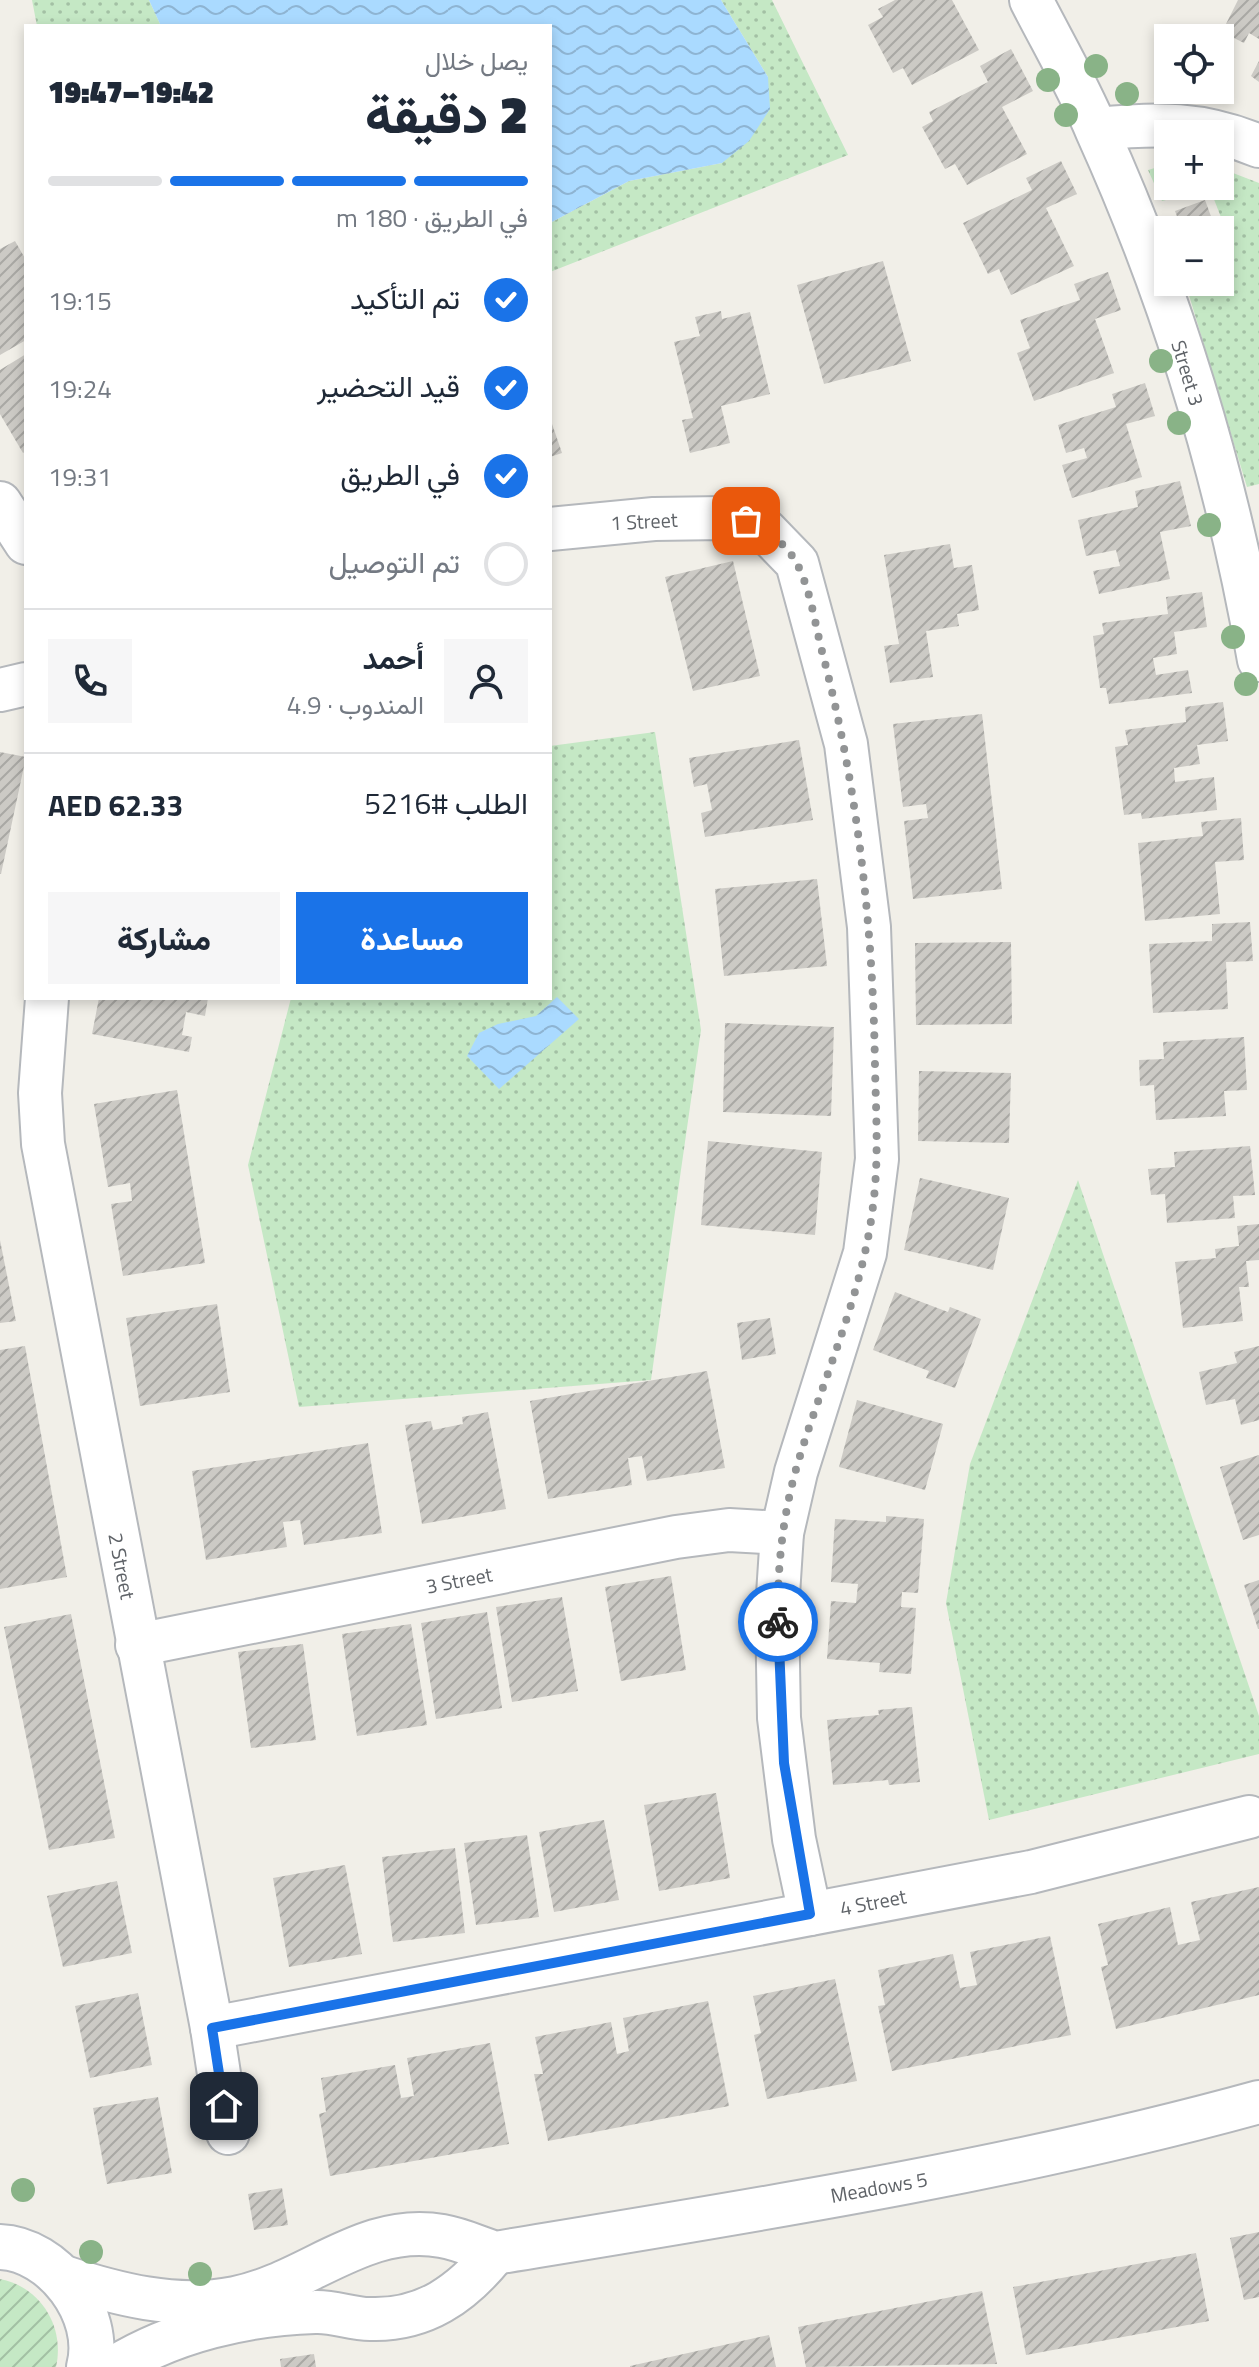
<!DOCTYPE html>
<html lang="ar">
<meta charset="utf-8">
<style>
:root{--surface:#fff;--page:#f6f6f7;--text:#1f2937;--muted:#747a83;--line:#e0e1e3;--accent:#1a73e8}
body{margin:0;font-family:"Titillium Web",Vazirmatn,sans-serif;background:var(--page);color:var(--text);direction:rtl;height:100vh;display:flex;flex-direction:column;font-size:30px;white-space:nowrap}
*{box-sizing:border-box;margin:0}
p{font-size:26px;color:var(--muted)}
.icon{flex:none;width:44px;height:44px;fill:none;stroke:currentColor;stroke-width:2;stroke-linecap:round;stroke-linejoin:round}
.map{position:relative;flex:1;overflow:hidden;direction:ltr}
.drawer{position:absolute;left:24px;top:24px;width:528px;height:976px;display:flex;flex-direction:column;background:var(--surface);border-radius:0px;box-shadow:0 4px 12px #0003;direction:rtl}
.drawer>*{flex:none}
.buttons{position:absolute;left:1154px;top:24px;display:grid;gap:16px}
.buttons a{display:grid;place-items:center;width:80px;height:80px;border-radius:0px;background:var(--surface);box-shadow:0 4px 12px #0003;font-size:40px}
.pin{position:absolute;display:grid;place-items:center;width:68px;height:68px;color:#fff;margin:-34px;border-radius:16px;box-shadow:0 4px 12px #0006}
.courier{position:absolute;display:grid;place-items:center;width:80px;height:80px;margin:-40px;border:6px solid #1a73e8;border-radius:50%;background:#fff;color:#222;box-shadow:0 2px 10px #0007}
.summary em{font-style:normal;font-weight:800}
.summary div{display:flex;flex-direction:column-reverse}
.summary{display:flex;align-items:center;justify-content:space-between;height:136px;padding:0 24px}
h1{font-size:52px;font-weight:800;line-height:60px}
.bar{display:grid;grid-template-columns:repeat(4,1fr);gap:12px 8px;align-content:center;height:96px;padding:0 24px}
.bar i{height:10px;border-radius:6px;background:var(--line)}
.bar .active{background:var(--accent)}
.bar p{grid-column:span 4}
.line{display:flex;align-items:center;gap:20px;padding:0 24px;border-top:2px solid var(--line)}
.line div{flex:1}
.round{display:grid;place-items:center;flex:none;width:84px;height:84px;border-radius:0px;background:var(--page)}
ol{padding:0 24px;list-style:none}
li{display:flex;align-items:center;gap:24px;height:88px}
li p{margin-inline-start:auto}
li .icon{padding:8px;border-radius:50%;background:var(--accent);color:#fff;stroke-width:4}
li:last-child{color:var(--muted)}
li i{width:44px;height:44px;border:4px solid var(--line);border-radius:50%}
.button{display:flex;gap:16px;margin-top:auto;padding:16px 24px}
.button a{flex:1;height:92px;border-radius:0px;background:var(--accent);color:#fff;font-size:32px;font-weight:800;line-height:92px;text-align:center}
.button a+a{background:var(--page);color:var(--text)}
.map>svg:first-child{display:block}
</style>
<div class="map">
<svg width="1259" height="2367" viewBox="0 0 1259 2367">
<defs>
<pattern id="grass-dots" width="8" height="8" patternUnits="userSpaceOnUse" patternTransform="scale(2)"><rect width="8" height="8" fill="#c5e8c5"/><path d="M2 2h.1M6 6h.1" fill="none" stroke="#a3c0a4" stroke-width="1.8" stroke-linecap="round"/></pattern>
<pattern id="garden-furrows" width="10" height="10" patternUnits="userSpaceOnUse" patternTransform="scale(2)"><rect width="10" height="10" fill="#c5e8c5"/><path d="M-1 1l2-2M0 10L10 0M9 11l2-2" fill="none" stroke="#a3c0a4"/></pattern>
<pattern id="water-waves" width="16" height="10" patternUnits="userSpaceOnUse" patternTransform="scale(2)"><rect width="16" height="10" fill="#aadaff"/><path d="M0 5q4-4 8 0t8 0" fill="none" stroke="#8eb4d2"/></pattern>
<pattern id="building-hatch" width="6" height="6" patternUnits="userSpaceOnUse" patternTransform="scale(2)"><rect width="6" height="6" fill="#cccac5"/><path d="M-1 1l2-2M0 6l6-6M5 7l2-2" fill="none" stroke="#a9a8a4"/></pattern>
</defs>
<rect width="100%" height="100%" fill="#f1efe8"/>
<g fill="url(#grass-dots)">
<path d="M32,0H149L161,26H37Z"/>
<path d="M721,0H772L848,155L550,272V223L629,181L722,163L768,77Z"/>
<path d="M1168,164V186H1220V168L1259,183V484L1247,487L1185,282H1220V243L1229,238L1210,189L1162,201L1148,170Z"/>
<path d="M655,732L701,1030L651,1380L299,1407L248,1165L291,998H550V746Z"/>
<path d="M1078,1180L1259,1716V1754L989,1820L946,1603L970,1464Z"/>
</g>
<path fill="url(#garden-furrows)" d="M0,2279C41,2287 65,2327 56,2367H0Z"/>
<g fill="url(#water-waves)">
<path d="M149,0H721L768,77L770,109L749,141L722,163L629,181L550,223V26H161Z"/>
<path d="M557,997L579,1019L499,1089L467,1056L479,1033L498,1024L536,1016Z"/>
</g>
<g fill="url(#building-hatch)">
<path d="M895,0H952L979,50L912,85L903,68L893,73L868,25L883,17L878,9Z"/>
<path d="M1238,0H1259V39L1249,33L1244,43L1222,32Z"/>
<path d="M1011,49L1033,91L1002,107L1027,154L967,185L955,164L945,169L922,127L933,121L929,112L988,82L980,66Z"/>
<path d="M1259,61V82L1251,76Z"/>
<path d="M1061,161L1077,194L1046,208L1074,266L1011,295L999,269L988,274L963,223L1032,190L1026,178Z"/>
<path d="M1205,200L1216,230H1182L1175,211Z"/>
<path d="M15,241L26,260V340L0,355V249Z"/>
<path d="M883,261L911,361L824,384L797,285Z"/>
<path d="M1108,272L1121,310L1095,319L1114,373L1034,401L1017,353L1030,348L1020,320L1080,300L1074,284Z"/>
<path d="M721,311L722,319L750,312L770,394L721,406L730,443L690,453L682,420L693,418L674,342L700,336L695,317Z"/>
<path d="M26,354V451L23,453L0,414V370Z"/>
<path d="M1145,383L1155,416L1126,424L1142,477L1072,498L1062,465L1087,458L1084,448L1066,453L1058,425L1116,407L1112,394Z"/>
<path d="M550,418L562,453L550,457Z"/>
<path d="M1180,481L1191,526L1160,532L1170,579L1099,594L1093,571L1120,566L1116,550L1086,556L1078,520L1138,507L1135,491Z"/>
<path d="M950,544L954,568L972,565L979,610L957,614L959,626L926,631L933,677L890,683L884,646L899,644L884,555Z"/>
<path d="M733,561L760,676L693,691L665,577Z"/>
<path d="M1202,592L1207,627L1174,632L1177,654L1153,658L1156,675L1188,670L1192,693L1109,704L1106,688H1100L1093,636L1104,634L1102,623L1168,614L1166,597Z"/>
<path d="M1223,702L1228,741L1197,745L1200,764L1174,768L1175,782L1214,777L1217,810L1142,819L1141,813L1124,815L1115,747L1128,745L1125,730L1186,722L1185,707Z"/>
<path d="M982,714L1002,889L913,899L904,821L928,818L926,804L903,807L893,724Z"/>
<path d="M799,740L813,820L705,837L701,813L712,810L707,784L694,787L689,758Z"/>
<path d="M0,752L26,757L1,874H0Z"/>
<path d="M1241,818L1244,860L1215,862L1220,914L1145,921L1138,843L1203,836L1201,822Z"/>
<path d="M817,879L827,966L724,976L715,889Z"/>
<path d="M1250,922L1253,961L1226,962L1228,1009L1153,1013L1149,944L1212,941V924Z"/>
<path d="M1011,942L1012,1024L916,1025L915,943Z"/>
<path d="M99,998H208L205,1016L186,1012L182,1035L192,1037L189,1052L92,1034Z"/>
<path d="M725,1023L834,1027L831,1116L723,1112Z"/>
<path d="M1244,1037L1247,1090L1224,1091L1226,1116L1156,1120L1154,1085L1140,1086L1139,1060L1164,1059L1163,1042Z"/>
<path d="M919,1071L1011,1073L1009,1143L918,1141Z"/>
<path d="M177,1090L205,1263L123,1276L111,1204L132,1201L130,1183L108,1187L94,1104Z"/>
<path d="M708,1141L822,1152L815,1235L701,1225Z"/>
<path d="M1250,1146L1255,1195L1233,1196L1235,1218L1167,1223L1165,1194L1151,1195L1148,1169L1175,1167L1174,1152Z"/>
<path d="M920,1178L1009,1198L993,1270L904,1250Z"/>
<path d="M1259,1224V1260L1246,1261L1249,1287H1239L1243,1321L1183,1328L1175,1262L1216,1258L1215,1249L1239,1246L1237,1226Z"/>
<path d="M0,1240L16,1321L0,1323Z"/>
<path d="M895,1292L948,1312L950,1307L981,1319L955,1388L926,1378L929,1371L873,1350Z"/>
<path d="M217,1304L230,1392L140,1406L126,1318Z"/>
<path d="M770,1318L776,1354L742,1360L737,1323Z"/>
<path d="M25,1346L67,1577L0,1589V1350Z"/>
<path d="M1259,1346V1420L1241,1425L1235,1399L1206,1405L1199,1372L1237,1363L1234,1352Z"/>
<path d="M707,1371L725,1468L647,1481L642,1456L628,1458L632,1485L548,1499L530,1401Z"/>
<path d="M857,1400L943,1424L925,1490L839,1467Z"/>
<path d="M488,1412L506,1509L422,1524L405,1425L431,1421L433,1430L463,1424L462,1417Z"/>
<path d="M368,1443L382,1533L304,1545L300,1520L283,1522L287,1547L206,1560L192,1471Z"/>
<path d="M1259,1455V1535L1243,1540L1220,1467Z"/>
<path d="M886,1516L924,1519L918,1593L902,1592L901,1607L916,1608L911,1674L879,1672L880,1663L827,1659L831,1601L856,1603L858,1584L831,1582L835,1519L886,1522Z"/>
<path d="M671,1576L686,1670L621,1681L605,1587Z"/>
<path d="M1259,1580V1629H1258L1244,1585Z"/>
<path d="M562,1597L578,1691L512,1702L496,1607Z"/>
<path d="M487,1612L502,1708L436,1719L421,1623Z"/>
<path d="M71,1614L115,1838L49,1850L4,1627Z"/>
<path d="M411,1624L427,1725L357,1736L342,1634Z"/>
<path d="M303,1644L316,1740L251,1748L238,1652Z"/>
<path d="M912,1707L920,1782L889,1785L888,1780L833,1785L827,1720L879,1715L878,1710Z"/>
<path d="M716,1793L730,1878L659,1891L644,1805Z"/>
<path d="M604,1820L619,1900L554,1912L539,1832Z"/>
<path d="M527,1835L539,1917L476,1925L464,1843Z"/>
<path d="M455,1848L465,1933L393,1942L382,1857Z"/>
<path d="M345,1865L362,1954L289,1967L273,1878Z"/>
<path d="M117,1881L132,1953L63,1967L47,1896Z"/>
<path d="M1259,1887V1995L1116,2029L1101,1967L1108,1965L1098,1924L1170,1907L1178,1945L1200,1940L1191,1902Z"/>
<path d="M1050,1936L1071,2035L892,2071L878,2006L885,2005L878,1970L953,1954L960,1988L977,1985L970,1952Z"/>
<path d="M835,1979L857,2081L767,2099L754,2035L761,2033L753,1996Z"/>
<path d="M138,1993L152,2065L90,2078L75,2006Z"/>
<path d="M708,2001L729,2106L548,2141L534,2074H543L535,2037L611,2022L617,2054L629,2051L623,2018Z"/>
<path d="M490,2043L509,2144L330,2176L319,2114L326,2112L321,2078L395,2065L401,2098L414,2096L407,2058Z"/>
<path d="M158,2097L172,2173L107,2184L93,2108Z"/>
<path d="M282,2188L288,2225L254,2230L248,2194Z"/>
<path d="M1259,2232V2297L1244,2300L1230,2238Z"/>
<path d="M1196,2253L1209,2321L1026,2355L1013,2287Z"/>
<path d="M982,2291L997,2364L806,2367L798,2327Z"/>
<path d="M769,2335L776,2367H630V2366Z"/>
<path d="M314,2354L316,2367H281L280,2359Z"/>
</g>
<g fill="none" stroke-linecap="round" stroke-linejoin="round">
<defs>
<g id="minor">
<path d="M1031,0C1053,43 1078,86 1097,131C1173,299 1227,478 1259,660"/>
<path d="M1097,129C1158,123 1201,122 1259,146"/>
<path d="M0,503L26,543"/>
<path d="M550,529L654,519L723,518L746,521L766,531L797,563L846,744L869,927L877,1159L865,1253L796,1472L782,1533L777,1610L779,1718L794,1839L810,1914"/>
<path d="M0,690L26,684"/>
<path d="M47,998L40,1093L43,1144L212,2028L228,2133"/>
<path d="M137,1645L676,1537L729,1530L782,1533"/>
<path d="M212,2028L1031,1872L1249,1817"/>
<path d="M61,2276C116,2294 176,2310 235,2298C307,2284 364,2222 442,2236C460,2239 477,2247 495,2253C751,2211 1009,2171 1259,2102"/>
<path d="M115,2367C174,2331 247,2314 315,2312C334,2311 351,2319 370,2319C424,2321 462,2294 495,2253"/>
</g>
<path id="secondary" d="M0,2247C54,2249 103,2314 89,2367"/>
</defs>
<use href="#minor" stroke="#b5b8bc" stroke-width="46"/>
<use href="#secondary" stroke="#b6babf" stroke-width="48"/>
<use href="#minor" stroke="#fff" stroke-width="42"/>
<use href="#secondary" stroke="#fff" stroke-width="44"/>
</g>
<g fill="#89b387">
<circle cx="1096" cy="66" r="12"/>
<circle cx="1048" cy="80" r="12"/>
<circle cx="1127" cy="94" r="12"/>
<circle cx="1066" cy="115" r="12"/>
<circle cx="1161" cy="361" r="12"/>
<circle cx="1179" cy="423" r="12"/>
<circle cx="1209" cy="525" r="12"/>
<circle cx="1233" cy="637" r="12"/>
<circle cx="1246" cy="684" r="12"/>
<circle cx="23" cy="2190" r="12"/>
<circle cx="91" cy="2252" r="12"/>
<circle cx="200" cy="2274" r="12"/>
</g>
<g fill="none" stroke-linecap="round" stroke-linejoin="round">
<path stroke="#929495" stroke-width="8" stroke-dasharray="0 14.4" d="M746,521C766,531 785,542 796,562C811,589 815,626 823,655C858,790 873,928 875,1067C876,1114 879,1160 873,1206C862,1299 820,1384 795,1473C782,1521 777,1572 778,1622"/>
<path stroke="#1a73e8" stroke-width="10" d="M224,2106L212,2028L810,1914L784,1763L778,1622"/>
</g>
<g text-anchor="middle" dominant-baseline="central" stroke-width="6" stroke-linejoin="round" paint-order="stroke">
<g font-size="20" fill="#5f6368" stroke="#fff">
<text transform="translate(1188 373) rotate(73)">Street 3</text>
<text transform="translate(644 521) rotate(-3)">1 Street</text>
<text transform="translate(122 1566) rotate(79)">2 Street</text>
<text transform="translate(459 1580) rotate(-11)">3 Street</text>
<text transform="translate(873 1902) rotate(-11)">4 Street</text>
<text transform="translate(879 2187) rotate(-10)">Meadows 5</text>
</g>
</g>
</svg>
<div class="buttons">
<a><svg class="icon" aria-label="locate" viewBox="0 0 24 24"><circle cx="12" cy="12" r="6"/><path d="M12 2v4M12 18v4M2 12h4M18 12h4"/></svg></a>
<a>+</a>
<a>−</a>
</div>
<div class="pin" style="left:746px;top:521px;background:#ea580c"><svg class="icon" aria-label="bag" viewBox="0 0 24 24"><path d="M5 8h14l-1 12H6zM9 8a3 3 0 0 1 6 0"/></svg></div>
<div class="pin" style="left:224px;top:2106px;background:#1f2937"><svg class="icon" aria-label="home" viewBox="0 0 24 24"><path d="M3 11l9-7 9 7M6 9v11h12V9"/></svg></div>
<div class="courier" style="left:778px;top:1622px"><svg class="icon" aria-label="bike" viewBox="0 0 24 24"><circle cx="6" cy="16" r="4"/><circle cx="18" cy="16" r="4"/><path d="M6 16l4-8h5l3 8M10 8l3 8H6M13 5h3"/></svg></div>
<section class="drawer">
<div class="summary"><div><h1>2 دقيقة</h1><p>يصل خلال</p></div><em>19:42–19:47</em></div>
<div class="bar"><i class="active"></i><i class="active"></i><i class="active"></i><i></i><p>في الطريق · 180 m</p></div>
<ol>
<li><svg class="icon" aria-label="check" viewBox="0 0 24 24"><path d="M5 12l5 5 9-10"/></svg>تم التأكيد<p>19:15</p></li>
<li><svg class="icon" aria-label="check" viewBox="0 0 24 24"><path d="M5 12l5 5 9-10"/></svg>قيد التحضير<p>19:24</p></li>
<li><svg class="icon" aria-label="check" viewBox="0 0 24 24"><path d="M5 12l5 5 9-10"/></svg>في الطريق<p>19:31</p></li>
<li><i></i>تم التوصيل</li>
</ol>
<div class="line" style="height:144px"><a class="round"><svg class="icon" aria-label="person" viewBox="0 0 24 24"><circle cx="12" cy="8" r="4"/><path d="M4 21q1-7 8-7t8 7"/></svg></a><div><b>أحمد</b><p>المندوب · 4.9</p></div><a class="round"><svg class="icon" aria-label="phone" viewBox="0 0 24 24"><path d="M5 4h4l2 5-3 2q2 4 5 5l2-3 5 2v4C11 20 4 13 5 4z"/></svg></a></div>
<div class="line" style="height:104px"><div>الطلب #5216</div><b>AED 62.33</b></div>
<div class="button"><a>مساعدة</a><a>مشاركة</a></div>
</section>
</div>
